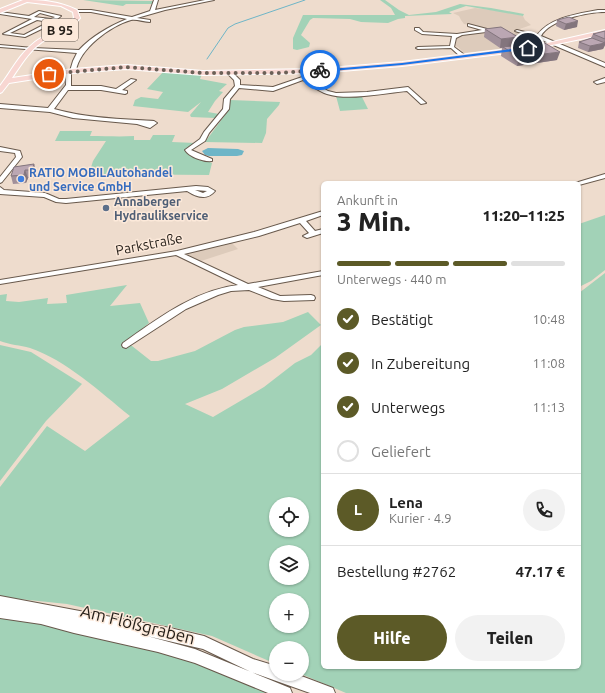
<!DOCTYPE html>
<html lang="de">
<meta charset="utf-8">
<style>
:root{--surface:#fff;--page:#f2f2f2;--text:#222;--muted:#767676;--line:#e0e0e0;--accent:#5c5a27}
body{margin:0;font-family:Ubuntu,sans-serif;background:var(--page);color:var(--text);height:100vh;display:flex;flex-direction:column;font-size:15px;white-space:nowrap}
*{box-sizing:border-box;margin:0}
p{font-size:13px;color:var(--muted)}
.icon{flex:none;width:22px;height:22px;fill:none;stroke:currentColor;stroke-width:2;stroke-linecap:round;stroke-linejoin:round}
.map{position:relative;flex:1;overflow:hidden}
.sheet{position:absolute;left:321px;top:181px;width:260px;height:488px;display:flex;flex-direction:column;background:var(--surface);border-radius:6px;box-shadow:0 1px 3px #0004}
.sheet>*{flex:none}
.buttons{position:absolute;left:269px;top:497px;display:grid;gap:8px}
.buttons a{display:grid;place-items:center;width:40px;height:40px;border-radius:50%;background:var(--surface);box-shadow:0 1px 3px #0004;font-size:20px}
.pin{position:absolute;display:grid;place-items:center;width:34px;height:34px;color:#fff;margin:-17px;border:2px solid #fff;border-radius:50%;box-shadow:0 1px 4px #0007}
.courier{position:absolute;display:grid;place-items:center;width:40px;height:40px;margin:-20px;border:3px solid #1a73e8;border-radius:50%;background:#fff;color:#222;box-shadow:0 1px 5px #0007}
.overview em{font-style:normal;font-weight:800}
.overview div{display:flex;flex-direction:column-reverse}
.overview{display:flex;align-items:center;justify-content:space-between;height:68px;padding:0 16px}
h1{font-size:26px;font-weight:800;line-height:30px}
.bar{display:grid;grid-template-columns:repeat(4,1fr);gap:6px 4px;align-content:center;height:48px;padding:0 16px}
.bar i{height:5px;border-radius:3px;background:var(--line)}
.bar .active{background:var(--accent)}
.bar p{grid-column:span 4}
.line{display:flex;align-items:center;gap:10px;padding:0 16px;border-top:1px solid var(--line)}
.line div{flex:1}
.round{display:grid;place-items:center;flex:none;width:42px;height:42px;border-radius:21px;background:var(--page)}
ol{padding:0 16px;list-style:none}
li{display:flex;align-items:center;gap:12px;height:44px}
li p{margin-inline-start:auto}
li .icon{padding:4px;border-radius:50%;background:var(--accent);color:#fff;stroke-width:4}
li:last-child{color:var(--muted)}
li i{width:22px;height:22px;border:2px solid var(--line);border-radius:50%}
.primary-button{display:flex;gap:8px;margin-top:auto;padding:8px 16px}
.primary-button a{flex:1;height:46px;border-radius:24px;background:var(--accent);color:#fff;font-size:16px;font-weight:800;line-height:46px;text-align:center}
.primary-button a+a{background:var(--page);color:var(--text)}
.map>svg:first-child{display:block}
</style>
<div class="map">
<svg width="605" height="693" viewBox="0 0 605 693">
<rect width="100%" height="100%" fill="#eedccd"/>
<g fill="#ddcbbb">
<path d="M475,8L507,12L523,16L525,20L531,25L517,30L518,33L515,36L529,41L525,42L530,45L464,53L458,47L455,46L457,37L490,29L464,24L461,20L459,16L453,13Z"/>
<path d="M230,241L238,249L198,262L180,254Z"/>
</g>
<g fill="#a2d2b7" fill-rule="evenodd">
<path d="M83,0L154,1L153,4H126L123,6Z"/>
<path d="M380,0H385L399,10L409,15L436,12L460,4L491,8L524,14L523,16L466,6L449,12L452,14L405,16V18L398,19L388,23L361,22L350,19L313,18L310,20L301,35L310,43L309,47L297,50L293,49V38L303,15H395L391,8Z"/>
<path d="M164,71L202,74L200,79L227,84L219,91L223,92L215,101L208,112L219,114L215,118L191,117L190,115L201,102L188,112L133,106L135,100L141,97L158,99L163,92L147,89Z"/>
<path d="M361,95L368,109L340,111L336,96Z"/>
<path d="M230,100L280,102L279,105L267,119L266,133L262,143L205,142L228,111Z"/>
<path d="M60,131H92L90,136C105,136 119,137 134,136V140H150L153,135H175L172,142L196,143L188,148L189,154L212,163L209,175L89,174L93,161L106,141H55Z"/>
<path d="M605,215V270L591,281L579,287V224Z"/>
<path d="M605,273V693H346L301,674L302,648H276V664L212,636L67,604L0,597V487L47,426L85,451L130,416C100,392 66,360 30,348C20,345 10,345 0,341V295L7,294L6,301L19,302L48,298L47,304L67,303L66,295L127,285L110,306L140,303L149,323L127,342L151,361H158L195,351L235,330L244,327L283,322L308,312L321,325L275,358L222,389L185,404L213,417L264,387L295,363L311,355L323,343V667H579V293ZM276,504H302V530H276ZM276,552H302V578H276ZM276,600H302V626H276Z"/>
<path d="M0,345L31,352L82,384L46,421L0,481Z"/>
<path d="M0,617L45,625L198,660L270,693H0Z"/>
</g>
<path fill="#6eb5c7" d="M208,148L238,149L244,151L242,155L237,156H209L205,155L202,151Z"/>
<g fill="none" stroke-linecap="round" stroke-linejoin="round">
<path stroke="#6eb5c7" stroke-width="1" d="M207,59L228,28L235,24L305,0"/>
<defs>
<g id="minor">
<path d="M154,0H158L155,10L205,0H214L165,10L137,18L150,20V22C144,22 137,19 131,20C110,26 79,49 76,71L73,73L70,71L73,61L77,53L0,47V45L33,48L79,50C92,36 110,26 127,19L91,12H75L73,10H91L132,17L150,11Z"/>
<path d="M598,10H605V12C588,12 549,20 541,36L605,63V67L537,38L515,31L517,30L537,35C551,17 577,14 598,10Z"/>
<path d="M39,11L61,16L56,20V22L25,37L3,34L32,19L0,14V12L29,16ZM40,13L55,17L51,19L34,17ZM37,20L49,22L24,35L10,33Z"/>
<path d="M468,24L487,29L486,32L462,35L456,38L454,47L466,56V58H462L451,48L418,49L416,48L418,47L450,46L452,36L422,34L415,30V28H419L423,32L457,34L482,30L468,26Z"/>
<path d="M317,69L320,71L318,75L307,79L328,91L336,93L367,92L408,87L426,103L421,104L407,91C384,93 349,101 327,94C318,91 311,85 303,80L273,91L239,88L230,99L229,109L209,133L205,141L191,150L212,159V161C204,162 189,157 185,150L200,139L204,132L223,109L224,99L235,86L234,80L228,74V72H232L240,80V85L273,87L314,73Z"/>
<path d="M68,70L71,72V86H101L116,89L131,79L136,80L122,90L127,91V93L125,94L101,90H68L54,109C86,118 120,119 154,121L157,123L150,128L137,124L73,118L50,112L0,108V104L48,108L66,85L65,72Z"/>
<path d="M605,78V82L597,84L594,82Z"/>
<path d="M0,147L20,151L22,157L2,182L0,183V177L16,157L15,153L0,151Z"/>
<path d="M605,174V178L579,185V183H575Z"/>
<path d="M196,186L208,187L215,191C207,201 196,197 187,191L66,203L56,202L44,197L0,194V187L4,190L45,193L59,199H66ZM195,190L207,191L203,193Z"/>
<path d="M323,211V215L306,221L315,231L323,229V233L307,238L303,236L309,233L300,223L259,236L184,254L248,284L323,271V275L258,287L280,296L311,295L314,296L315,298L314,300L284,301L272,299L249,290L231,291L218,295L186,309L126,348L123,347L122,345L123,343C157,319 195,290 238,285L176,255L0,284V280L177,251L254,232Z"/>
<path d="M0,596L170,628L204,636L253,659L276,666V674H296L333,688L335,693H310L251,672L203,649L147,636L195,649L290,688L292,693H268L195,663L158,652L74,633L41,624L0,618Z"/>
</g>
<g id="major">
<path d="M23,0C42,0 59,1 77,10L80,18C70,30 55,34 42,42C29,51 21,65 12,78L73,69L126,65L203,71L317,69L402,62L516,48L519,50L516,52L402,66L317,73L203,75L126,69L73,73L9,83L2,92L0,93V86C11,72 19,54 35,42C47,33 63,29 74,18L73,12L61,6L27,2L0,13V9Z"/>
<path d="M605,30V34L533,49L530,47Z"/>
</g>
</defs>
<use href="#minor" stroke="#68594c" stroke-width="2"/>
<use href="#major" stroke="#fff" stroke-width="2"/>
<use href="#minor" fill="#fff" fill-rule="evenodd"/>
<use href="#major" fill="#f8d7d2" fill-rule="evenodd"/>
</g>
<g fill="#a1909a">
<path d="M557,20L577,27L564,30L556,26Z"/>
<path d="M485,29L518,37L516,45L557,60L517,66L501,56L502,48H500L484,37Z"/>
<path d="M605,31V45L603,49L588,52L578,48L579,42L591,38L593,34Z"/>
<path d="M34,164L36,172L34,178H28L26,183L13,184L11,176Z"/>
</g>
<g fill="#83757d">
<path d="M578,21L577,27L564,30L566,24Z"/>
<path d="M518,37L516,46L500,48L501,39Z"/>
<path d="M605,40V45L603,49L588,52L590,46L604,43Z"/>
<path d="M560,52L557,60L517,66L519,57Z"/>
<path d="M34,164L36,172L34,178L32,170Z"/>
<path d="M25,170L28,178L26,183L24,175Z"/>
</g>
<g fill="#bba7b3" stroke="#83757d">
<path d="M569,17L578,21L566,24L557,20Z"/>
<path d="M501,27L518,37L501,39L485,29Z"/>
<path d="M605,31V39L593,34Z"/>
<path d="M592,38L605,43L590,46L579,42Z"/>
<path d="M543,42L560,52L519,57L503,47Z"/>
<path d="M34,164L32,170H25L24,175L11,176L14,167Z"/>
</g>
<path fill="#1a73e8" d="M528,47L529,49L402,65L320,72L318,70L402,63Z"/>
<g fill="none" stroke-linecap="round" stroke-linejoin="round">
<path stroke="#6b6057" stroke-width="4" stroke-dasharray="0 7.2" d="M49,74L126,67L203,73H280L320,70"/>
</g>
<circle fill="#3f7fe0" stroke="#fce9da" stroke-width="1.5" cx="21" cy="179" r="4"/>
<circle fill="#5c6f8a" stroke="#fce9da" stroke-width="1.5" cx="106" cy="208" r="4"/>
<g text-anchor="middle" dominant-baseline="central" stroke-width="3" stroke-linejoin="round" paint-order="stroke">
<g font-size="12" font-weight="bold" fill="#366cbe" stroke="#fce9da" text-anchor="start">
<text x="29" y="172">RATIO MOBILAutohandel<tspan x="29" dy="14">und Service GmbH</tspan></text>
</g>
<g font-size="12" font-weight="bold" fill="#4e5e75" stroke="#fce9da" text-anchor="start">
<text x="114" y="201">Annaberger<tspan x="114" dy="14">Hydraulikservice</tspan></text>
</g>
<rect fill="#fce9da" stroke="#655b52" stroke-width="1" x="42" y="19" width="36" height="22" rx="3"/>
<g font-size="13" font-weight="bold" fill="#241e18">
<text x="60" y="30">B 95</text>
</g>
<g font-size="14" fill="#241e18" stroke="#fce9da">
<text transform="translate(149 244) rotate(-11)">Parkstraße</text>
</g>
<g font-size="17" fill="#241e18" stroke="#fce9da">
<text transform="translate(138 624) rotate(14)">Am Flößgraben</text>
</g>
</g>
</svg>
<div class="buttons">
<a><svg class="icon" aria-label="locate" viewBox="0 0 24 24"><circle cx="12" cy="12" r="6"/><path d="M12 2v4M12 18v4M2 12h4M18 12h4"/></svg></a>
<a><svg class="icon" aria-label="layers" viewBox="0 0 24 24"><path d="M12 4l9 5-9 5-9-5zM3 14l9 5 9-5"/></svg></a>
<a>+</a>
<a>−</a>
</div>
<div class="pin" style="left:49px;top:74px;background:#ea580c"><svg class="icon" aria-label="bag" viewBox="0 0 24 24"><path d="M5 8h14l-1 12H6zM9 8a3 3 0 0 1 6 0"/></svg></div>
<div class="pin" style="left:528px;top:48px;background:#1f2937"><svg class="icon" aria-label="home" viewBox="0 0 24 24"><path d="M3 11l9-7 9 7M6 9v11h12V9"/></svg></div>
<div class="courier" style="left:320px;top:70px"><svg class="icon" aria-label="bike" viewBox="0 0 24 24"><circle cx="6" cy="16" r="4"/><circle cx="18" cy="16" r="4"/><path d="M6 16l4-8h5l3 8M10 8l3 8H6M13 5h3"/></svg></div>
<section class="sheet">
<div class="overview"><div><h1>3 Min.</h1><p>Ankunft in</p></div><em>11:20–11:25</em></div>
<div class="bar"><i class="active"></i><i class="active"></i><i class="active"></i><i></i><p>Unterwegs · 440 m</p></div>
<ol>
<li><svg class="icon" aria-label="check" viewBox="0 0 24 24"><path d="M5 12l5 5 9-10"/></svg>Bestätigt<p>10:48</p></li>
<li><svg class="icon" aria-label="check" viewBox="0 0 24 24"><path d="M5 12l5 5 9-10"/></svg>In Zubereitung<p>11:08</p></li>
<li><svg class="icon" aria-label="check" viewBox="0 0 24 24"><path d="M5 12l5 5 9-10"/></svg>Unterwegs<p>11:13</p></li>
<li><i></i>Geliefert</li>
</ol>
<div class="line" style="height:72px"><b class="round" style="background:var(--accent);color:#fff">L</b><div><b>Lena</b><p>Kurier · 4.9</p></div><a class="round"><svg class="icon" aria-label="phone" viewBox="0 0 24 24"><path d="M5 4h4l2 5-3 2q2 4 5 5l2-3 5 2v4C11 20 4 13 5 4z"/></svg></a></div>
<div class="line" style="height:52px"><div>Bestellung #2762</div><b>47.17 €</b></div>
<div class="primary-button"><a>Hilfe</a><a>Teilen</a></div>
</section>
</div>
